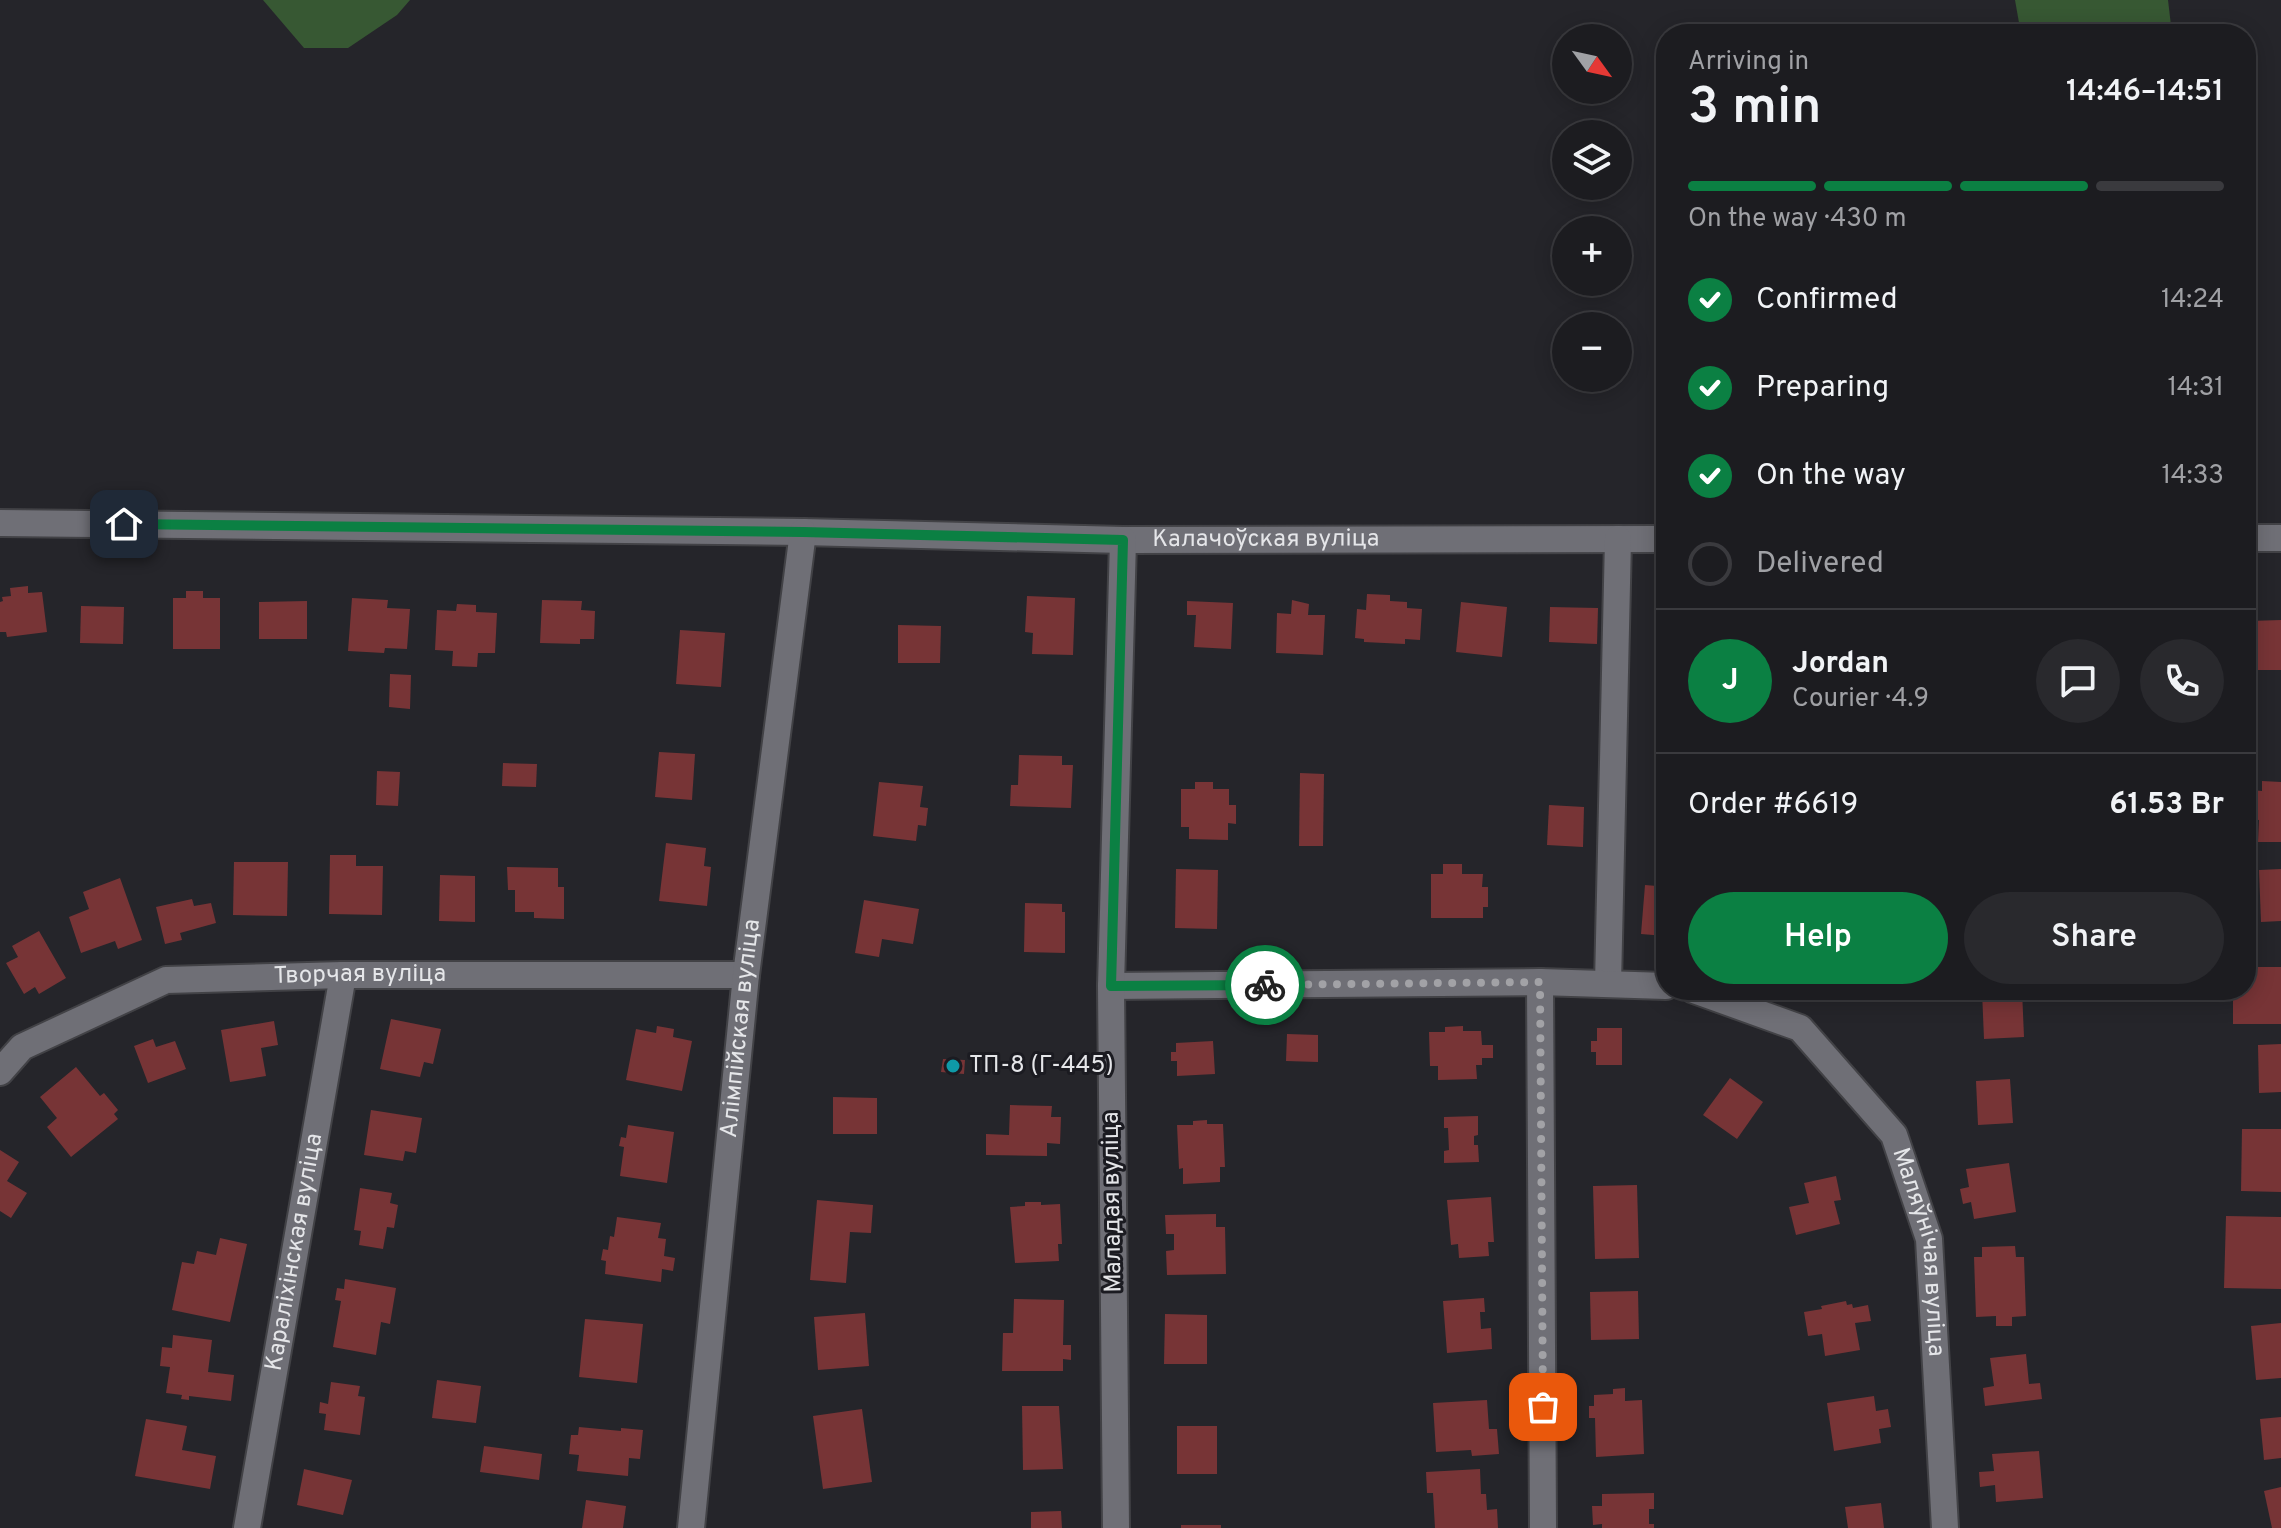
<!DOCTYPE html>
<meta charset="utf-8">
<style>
:root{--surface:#1c1c20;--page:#29292d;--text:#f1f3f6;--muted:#a0a1a5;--line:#3a3a3e;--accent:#0b8043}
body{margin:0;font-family:Overpass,sans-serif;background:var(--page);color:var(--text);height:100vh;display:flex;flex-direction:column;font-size:30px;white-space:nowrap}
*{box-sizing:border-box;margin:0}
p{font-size:26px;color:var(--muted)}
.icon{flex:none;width:44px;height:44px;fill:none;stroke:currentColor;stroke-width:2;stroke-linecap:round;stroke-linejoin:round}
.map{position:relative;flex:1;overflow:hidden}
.drawer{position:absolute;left:1656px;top:24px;width:600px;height:976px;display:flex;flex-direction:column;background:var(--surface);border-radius:32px;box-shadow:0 4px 20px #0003,0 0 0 2px var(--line)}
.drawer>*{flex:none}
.needle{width:52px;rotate:123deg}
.fabs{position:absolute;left:1552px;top:24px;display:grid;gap:16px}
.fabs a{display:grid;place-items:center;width:80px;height:80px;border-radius:50%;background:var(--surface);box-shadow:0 4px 20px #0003,0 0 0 2px var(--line);font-size:40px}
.pin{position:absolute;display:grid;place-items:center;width:68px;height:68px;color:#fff;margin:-34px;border-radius:16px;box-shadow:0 4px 12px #0006}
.courier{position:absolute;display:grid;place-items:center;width:80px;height:80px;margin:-40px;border:6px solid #0b8043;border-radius:50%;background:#fff;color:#222;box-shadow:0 2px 10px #0007}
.summary em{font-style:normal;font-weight:600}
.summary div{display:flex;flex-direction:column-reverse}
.summary{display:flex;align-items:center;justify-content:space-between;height:136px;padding:0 32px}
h1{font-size:52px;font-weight:600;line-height:60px}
.bar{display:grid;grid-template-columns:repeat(4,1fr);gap:12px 8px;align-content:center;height:96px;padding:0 32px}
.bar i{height:10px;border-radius:6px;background:var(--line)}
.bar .on{background:var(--accent)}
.bar p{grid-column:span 4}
.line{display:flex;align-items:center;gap:20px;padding:0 32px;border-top:2px solid var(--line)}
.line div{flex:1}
.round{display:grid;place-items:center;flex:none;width:84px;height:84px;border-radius:42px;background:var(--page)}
ol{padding:0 32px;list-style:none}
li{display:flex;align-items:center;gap:24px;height:88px}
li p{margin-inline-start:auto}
li .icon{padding:8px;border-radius:50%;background:var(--accent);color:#fff;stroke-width:4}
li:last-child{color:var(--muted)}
li i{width:44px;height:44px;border:4px solid var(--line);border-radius:50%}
.primary-button{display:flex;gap:16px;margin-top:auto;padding:16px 32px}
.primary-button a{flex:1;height:92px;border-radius:48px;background:var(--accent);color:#fff;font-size:32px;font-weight:600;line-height:92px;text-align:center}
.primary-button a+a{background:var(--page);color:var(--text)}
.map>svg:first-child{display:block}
</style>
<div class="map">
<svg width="2281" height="1528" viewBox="0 0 2281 1528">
<rect width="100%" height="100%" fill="#25252a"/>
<g fill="#375833">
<path d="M263,0H410L397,15L348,48H304Z"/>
<path d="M2015,0H2168L2172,34H2021Z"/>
</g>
<g fill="#773436">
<path d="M28,586V593L42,592L47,632L7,637L6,632H0V602L3,601L2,597L11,596L10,588Z"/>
<path d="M186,591H203V598H220V649H173V598H186Z"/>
<path d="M1367,594L1390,595V601L1407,602V608L1422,609L1420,640L1405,639V644L1364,642V639L1355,638L1357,609L1366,610Z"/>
<path d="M1027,596L1075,598L1073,655L1032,654L1033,633L1025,632Z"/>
<path d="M352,598L388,600L387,608L410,609L407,649L385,648L384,653L348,651Z"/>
<path d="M542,600L582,601L581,610L595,611L594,639H580V644L540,643Z"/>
<path d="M1292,600L1309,604L1308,615H1325L1323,655L1276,653L1277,613L1291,614Z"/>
<path d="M307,601V639H259V602Z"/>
<path d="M1187,601L1233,603L1231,649L1194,647L1196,615H1187Z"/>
<path d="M1461,602L1507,607L1502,657L1456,652Z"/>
<path d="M457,604L476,605V612L497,613L495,653H478L477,667L452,666L453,651L435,650L437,610L456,611Z"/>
<path d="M81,606L124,607L123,644L80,643Z"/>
<path d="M1550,607L1598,608L1597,644L1549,642Z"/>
<path d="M2281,620V670H2256V653H2250L2249,621Z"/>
<path d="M898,625L941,626L940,663H898Z"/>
<path d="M680,630L725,633L721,687L676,684Z"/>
<path d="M390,674L411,675L410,709L389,707Z"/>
<path d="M659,752L695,754L692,800L655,797Z"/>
<path d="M1019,755L1062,756V765H1073L1071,808L1010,806L1011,785H1018Z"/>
<path d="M503,763L537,764L536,787L502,786Z"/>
<path d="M377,771L400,772L398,806L376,805Z"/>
<path d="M1300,773L1324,774L1323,846H1299Z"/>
<path d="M2262,781L2281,782V842H2258L2259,820L2249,819L2251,790L2262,791Z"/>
<path d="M879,782L923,786L920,807L928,808L926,826L918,825L916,841L873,836Z"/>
<path d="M1195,782H1213V789H1229V805H1236V824L1228,823V840L1189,839V827H1181V789H1195Z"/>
<path d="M1549,805L1584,807L1583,847L1547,845Z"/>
<path d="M666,843L706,848L704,866L711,867L707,906L659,901Z"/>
<path d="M330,855H356V866H383L382,915L329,914Z"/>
<path d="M234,862H288L287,916L233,915Z"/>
<path d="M1443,864H1462V874H1483L1482,887H1488V907H1483V918H1431V874H1443Z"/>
<path d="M507,867L558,868V887H564V919L534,918V912H515V890H508Z"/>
<path d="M1176,869L1218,870L1217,929L1175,928Z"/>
<path d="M2281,869V921L2261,922L2259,870Z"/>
<path d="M440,875L475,876V922L439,921Z"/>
<path d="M1658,876H1666L1665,936L1641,934L1645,885L1657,886Z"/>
<path d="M120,878L142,940L118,949L115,941L81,953L69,917L89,909L83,892Z"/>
<path d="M192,899L194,906L211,903L216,923L180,933L182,940L165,944L156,907Z"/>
<path d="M864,900L919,909L913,944L882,939L879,957L855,953Z"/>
<path d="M1025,903L1062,904V912H1065V953L1024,952Z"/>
<path d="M39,931L66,978L39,994L35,987L24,994L6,963L18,957L12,946Z"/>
<path d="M2246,967H2281V1024H2233V990H2246Z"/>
<path d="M2022,990L2024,1037L1984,1039L1982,991Z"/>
<path d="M391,1019L441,1029L433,1064L424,1062L420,1077L380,1069Z"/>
<path d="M274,1021L278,1045L261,1048L266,1076L230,1082L221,1030Z"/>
<path d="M657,1026L674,1029L673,1037L692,1041L682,1091L626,1080L636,1029L656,1033Z"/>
<path d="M1463,1026V1031H1481L1482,1045H1493V1058H1482V1065H1476L1477,1079L1438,1080V1066H1430L1429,1032H1445V1027Z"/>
<path d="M1597,1028H1622V1065H1596V1052H1591V1041H1597Z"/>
<path d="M1287,1034L1318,1035V1062L1286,1061Z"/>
<path d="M153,1039L156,1047L175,1041L186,1069L148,1083L134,1046Z"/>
<path d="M1213,1041L1215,1074L1177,1076V1061H1171V1052H1176V1043Z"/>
<path d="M2281,1044V1092L2259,1093L2258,1045Z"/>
<path d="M943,1059L965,1060L964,1074L941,1072Z"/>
<path d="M76,1067L100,1096L104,1093L118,1110L114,1114L118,1119L71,1157L47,1127L57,1118L40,1097Z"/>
<path d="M1730,1078L1763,1102L1737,1139L1703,1115Z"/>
<path d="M2010,1079L2013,1123L1978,1125L1976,1081Z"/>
<path d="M833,1097L877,1098V1134H833Z"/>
<path d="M1010,1105L1052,1106L1051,1117H1061L1060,1144L1047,1143V1156L986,1155V1134L1009,1135Z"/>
<path d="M371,1110L422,1118L416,1153L405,1151L403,1161L364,1155Z"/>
<path d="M1478,1116V1135L1474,1136V1145H1478L1479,1162L1444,1163V1151L1449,1150L1448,1128H1444V1117Z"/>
<path d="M1207,1120V1124H1223L1225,1167H1220V1182L1183,1184V1168L1179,1169L1177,1125H1193V1121Z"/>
<path d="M628,1125L674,1132L667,1183L620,1176L624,1147L619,1146L621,1137L626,1138Z"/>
<path d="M2242,1129H2281V1192L2241,1191Z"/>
<path d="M0,1150L19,1162L7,1181L27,1193L11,1218L0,1211Z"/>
<path d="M2009,1163L2016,1212L1974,1219L1971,1202L1963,1204L1960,1189L1969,1187L1966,1169Z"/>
<path d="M1836,1176L1841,1200L1834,1201L1840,1224L1796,1235L1789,1207L1809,1203L1804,1183Z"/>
<path d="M1637,1185L1639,1258L1595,1259L1593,1186Z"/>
<path d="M360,1188L392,1193L390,1203L398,1205L394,1228L387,1227L383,1249L359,1245L361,1231L354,1230Z"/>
<path d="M1491,1197L1494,1242H1488L1489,1256L1459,1258L1458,1244L1451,1245L1447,1200Z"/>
<path d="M817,1200L873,1205L871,1233L850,1232L846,1283L810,1280Z"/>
<path d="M1025,1202H1041V1205L1060,1204L1062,1244H1058L1059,1261L1015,1263L1010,1207L1025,1206Z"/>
<path d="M1216,1214V1227H1225L1226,1274L1167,1275L1166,1251L1174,1250V1234H1166L1165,1215Z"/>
<path d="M2226,1216L2281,1217V1289L2224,1288Z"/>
<path d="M617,1217L661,1223L658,1238L666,1239L664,1256L675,1258L673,1271L662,1269L661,1282L605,1274L606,1261L601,1260L603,1249L608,1250L610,1236L614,1237Z"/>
<path d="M220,1238L247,1244L230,1322L172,1310L182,1262L194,1264L197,1251L216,1255Z"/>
<path d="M2015,1246L2016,1257H2024L2026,1316L2012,1317V1326H1996V1316L1976,1317L1974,1257H1982V1247Z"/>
<path d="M345,1279L396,1288L390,1324L381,1322L376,1355L333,1347L341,1301L335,1300L337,1288L344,1289Z"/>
<path d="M1638,1291L1639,1339L1591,1340L1590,1292Z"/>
<path d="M1484,1298L1485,1312H1480L1481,1329L1491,1328L1492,1349L1447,1353L1443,1301Z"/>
<path d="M1014,1299L1064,1300L1063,1345H1071V1360L1063,1359V1371H1002L1003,1333H1013Z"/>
<path d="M1846,1301L1847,1305L1852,1304L1853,1308L1868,1305L1871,1321L1855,1323L1860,1350L1825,1356L1822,1334L1808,1336L1804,1312L1822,1309L1821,1306Z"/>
<path d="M865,1313L869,1366L818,1370L814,1317Z"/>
<path d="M1165,1314L1207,1315V1364H1164Z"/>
<path d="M585,1319L643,1324L637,1383L579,1377Z"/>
<path d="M2281,1323V1378L2256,1380L2251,1326Z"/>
<path d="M173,1335L212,1340L208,1372L234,1375L231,1401L189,1396V1400L181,1399L182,1395L166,1393L170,1367L160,1366L162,1347L172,1348Z"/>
<path d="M2026,1354L2029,1384L2040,1383L2042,1399L1985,1406L1983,1388L1994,1386L1990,1358Z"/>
<path d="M437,1380L481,1386L476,1423L432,1418Z"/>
<path d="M331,1382L360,1386L358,1396L365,1397L360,1435L324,1430L326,1414L319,1413L320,1402L328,1404Z"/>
<path d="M1625,1388V1401L1642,1400L1644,1454L1596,1457L1595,1418H1589V1406H1594V1395L1613,1394V1389Z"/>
<path d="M1874,1396L1876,1411L1888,1409L1891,1427L1879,1429L1881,1443L1834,1451L1827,1403Z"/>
<path d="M1487,1400L1489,1429H1497L1499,1454L1472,1456L1471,1450L1436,1452L1433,1403Z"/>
<path d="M1022,1406H1059L1063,1469L1023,1470Z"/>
<path d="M862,1409L872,1482L823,1489L813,1416Z"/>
<path d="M2281,1417V1458L2264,1460L2260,1419Z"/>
<path d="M146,1419L187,1426L182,1450L216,1456L210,1489L135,1476Z"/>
<rect x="1177" y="1426" width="40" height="48"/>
<path d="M579,1427L621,1431V1428L643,1430L640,1459L629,1458L628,1476L577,1471L579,1455L569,1454L571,1435H578Z"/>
<path d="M484,1446L542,1454L539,1480L480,1472Z"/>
<path d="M2039,1451L2043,1498L1996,1502L1995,1485L1980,1487L1979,1472L1994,1471L1992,1454Z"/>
<path d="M304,1469L352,1480L343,1515L297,1505Z"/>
<path d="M1480,1469L1481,1494H1486L1487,1510L1497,1509L1498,1528H1435L1433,1493H1427L1426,1472Z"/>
<path d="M2281,1487V1528H2272L2264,1491Z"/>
<path d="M1654,1493V1509H1649V1524H1654V1528H1602V1524L1593,1525L1592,1506H1602V1494Z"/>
<path d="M586,1500L626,1506L623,1528H582Z"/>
<path d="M1881,1503L1884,1528H1848L1845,1507Z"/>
<path d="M1061,1511L1062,1528H1031V1512Z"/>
<rect x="1181" y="1525" width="40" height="3"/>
</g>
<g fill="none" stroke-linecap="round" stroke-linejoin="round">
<defs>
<g id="minor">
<path id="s1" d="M0,523L803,532L1123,540L1666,539"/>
<path d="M2246,538H2281"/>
<path d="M1540,982L1543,1528"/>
<path d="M1608,984L1618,539"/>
<path d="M1111,986L1540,982L1666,986"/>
<path id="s2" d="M1694,990L1800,1028L1894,1135L1929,1239L1945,1528"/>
<path id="s3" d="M0,1072L22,1047L166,980L343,975H746"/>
<path id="s4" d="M247,1528L343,975"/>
<path id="s5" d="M691,1528L746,975L803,532"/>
<path d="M1116,1528L1111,986L1123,540"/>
</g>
</defs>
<use href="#minor" stroke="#424246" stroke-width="30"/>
<use href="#minor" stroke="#6f6f76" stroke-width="26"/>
</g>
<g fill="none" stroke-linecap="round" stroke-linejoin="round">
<path stroke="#a2a2a6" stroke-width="8" stroke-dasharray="0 14.4" d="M1265,985L1540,982L1543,1407"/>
<path stroke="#0b8043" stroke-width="10" d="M124,524L803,532L1123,540L1111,986L1265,985"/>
</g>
<circle fill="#0f9aa8" stroke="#1b1b21" stroke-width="3" cx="953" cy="1066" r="8"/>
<g text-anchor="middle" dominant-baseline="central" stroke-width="6" stroke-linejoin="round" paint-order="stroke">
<g font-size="24" fill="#e5e6e9" stroke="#1b1b21">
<text stroke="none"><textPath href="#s1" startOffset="1266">Калачоўская вуліца</textPath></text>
<text stroke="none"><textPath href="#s3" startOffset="386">Творчая вуліца</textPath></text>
<text stroke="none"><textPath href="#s5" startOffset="502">Алімпійская вуліца</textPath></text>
<text transform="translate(1113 1202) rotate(-91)">Маладая вуліца</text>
<text stroke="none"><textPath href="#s4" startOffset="280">Караліхінская вуліца</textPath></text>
<text stroke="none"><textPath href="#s2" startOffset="376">Маляўнічая вуліца</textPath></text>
</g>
<g font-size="24" fill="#e5e6e9" stroke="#1b1b21" text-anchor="start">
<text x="969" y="1066">ТП-8 (Г-445)</text>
</g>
</g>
</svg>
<div class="fabs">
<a><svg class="needle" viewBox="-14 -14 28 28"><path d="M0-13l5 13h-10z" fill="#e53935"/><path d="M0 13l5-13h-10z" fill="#a0a1a5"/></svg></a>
<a><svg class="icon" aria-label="layers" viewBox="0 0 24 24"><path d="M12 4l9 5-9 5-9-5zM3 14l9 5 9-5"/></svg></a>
<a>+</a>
<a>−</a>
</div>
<div class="pin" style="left:1543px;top:1407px;background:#ea580c"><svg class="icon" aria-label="bag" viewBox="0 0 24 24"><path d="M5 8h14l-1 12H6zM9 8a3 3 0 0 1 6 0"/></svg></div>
<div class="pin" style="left:124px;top:524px;background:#1f2937"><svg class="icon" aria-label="home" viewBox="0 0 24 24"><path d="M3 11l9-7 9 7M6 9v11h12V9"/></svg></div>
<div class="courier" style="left:1265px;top:985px"><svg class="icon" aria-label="bike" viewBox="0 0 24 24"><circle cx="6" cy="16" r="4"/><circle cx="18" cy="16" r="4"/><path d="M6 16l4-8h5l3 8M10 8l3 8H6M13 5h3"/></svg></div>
<section class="drawer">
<div class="summary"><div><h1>3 min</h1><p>Arriving in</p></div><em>14:46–14:51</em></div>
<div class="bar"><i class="on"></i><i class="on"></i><i class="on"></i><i></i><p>On the way · 430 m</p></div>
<ol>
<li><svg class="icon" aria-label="check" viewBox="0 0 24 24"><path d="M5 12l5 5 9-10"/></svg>Confirmed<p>14:24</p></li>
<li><svg class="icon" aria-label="check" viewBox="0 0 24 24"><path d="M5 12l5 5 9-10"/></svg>Preparing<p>14:31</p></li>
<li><svg class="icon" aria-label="check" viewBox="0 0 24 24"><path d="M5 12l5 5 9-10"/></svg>On the way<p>14:33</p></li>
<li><i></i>Delivered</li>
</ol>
<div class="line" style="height:144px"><b class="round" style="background:var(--accent);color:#fff">J</b><div><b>Jordan</b><p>Courier · 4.9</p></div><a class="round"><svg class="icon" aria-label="chat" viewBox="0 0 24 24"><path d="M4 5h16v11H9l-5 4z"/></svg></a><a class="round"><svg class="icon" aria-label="phone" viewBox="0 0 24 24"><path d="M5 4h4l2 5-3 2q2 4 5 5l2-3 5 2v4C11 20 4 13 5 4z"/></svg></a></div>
<div class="line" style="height:104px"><div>Order #6619</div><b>61.53 Br</b></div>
<div class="primary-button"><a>Help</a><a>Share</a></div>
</section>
</div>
